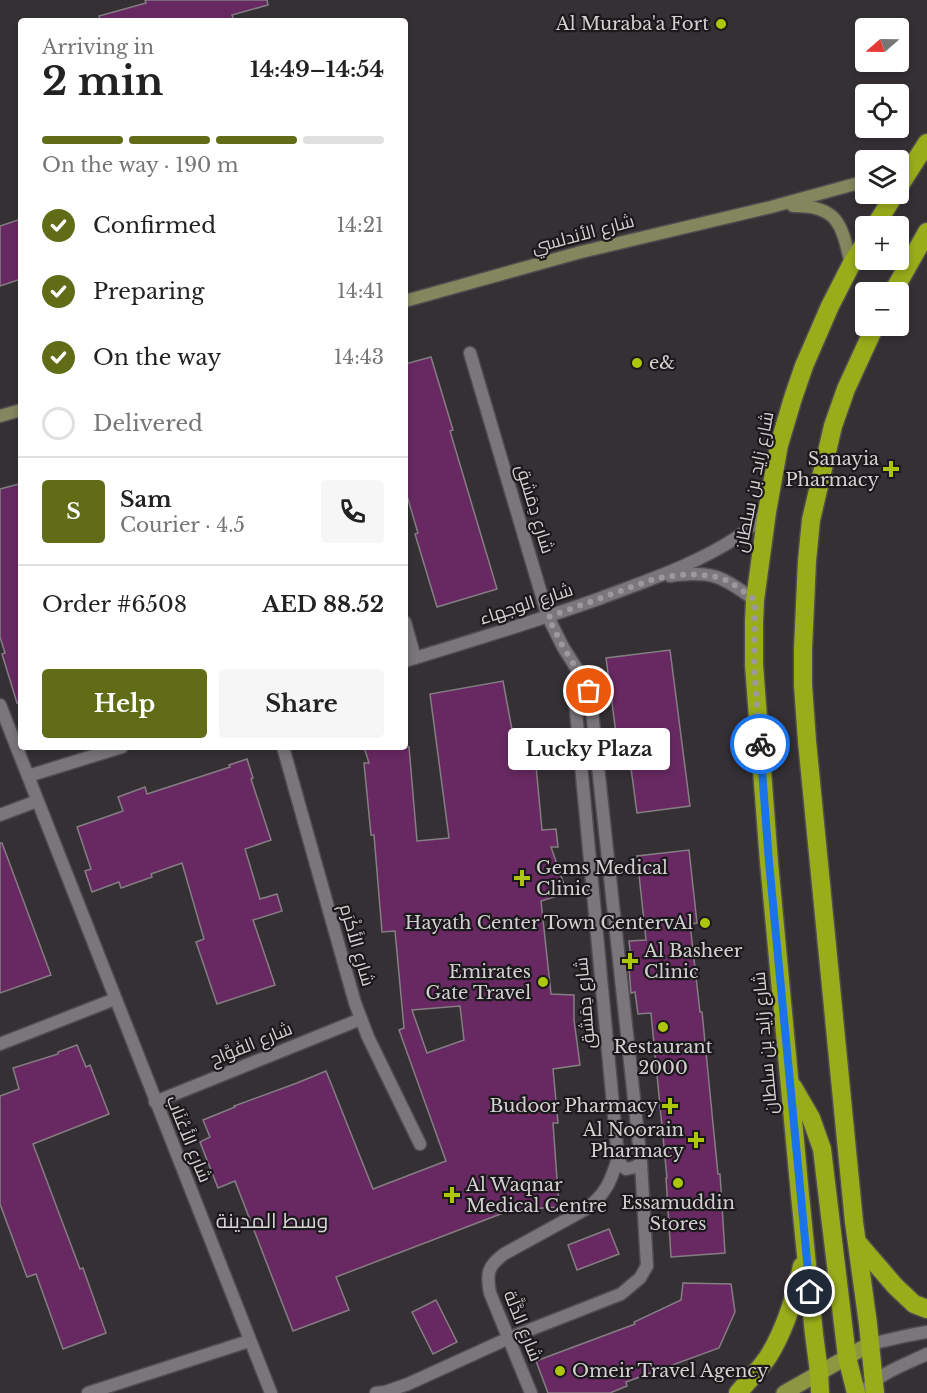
<!DOCTYPE html>
<meta charset="utf-8">
<style>
:root{--surface:#fff;--page:#f6f6f6;--text:#222;--muted:#767676;--line:#e0e0e0;--accent:#616c17}
body{margin:0;font-family:"Libre Baskerville",Cairo,serif;background:var(--page);color:var(--text);height:100vh;display:flex;flex-direction:column;font-size:22px;white-space:nowrap}
*{box-sizing:border-box;margin:0}
p{font-size:20px;color:var(--muted)}
.icon{flex:none;width:33px;height:33px;fill:none;stroke:currentColor;stroke-width:2;stroke-linecap:round;stroke-linejoin:round}
.map{position:relative;flex:1;overflow:hidden}
.side{position:absolute;left:18px;top:18px;width:390px;height:732px;display:flex;flex-direction:column;background:var(--surface);border-radius:6px;box-shadow:0 3px 9px #0003}
.side>*{flex:none}
.needle{width:39px;rotate:250deg}
.tools{position:absolute;left:855px;top:18px;display:grid;gap:12px}
.tools a{display:grid;place-items:center;width:54px;height:54px;border-radius:6px;background:var(--surface);box-shadow:0 3px 9px #0003;font-size:30px}
.pin{position:absolute;display:grid;place-items:center;width:51px;height:51px;color:#fff;margin:-26px;border:3px solid #fff;border-radius:50%;box-shadow:0 2px 6px #0007}
.courier{position:absolute;display:grid;place-items:center;width:60px;height:60px;margin:-30px;border:4px solid #1a73e8;border-radius:50%;background:#fff;color:#222;box-shadow:0 2px 8px #0007}
.bubble{position:absolute;height:42px;border-radius:6px;background:var(--surface);box-shadow:0 3px 9px #0003;font-size:20px;font-weight:800;line-height:42px;text-align:center}
.summary em{font-style:normal;font-weight:800}
.summary div{display:flex;flex-direction:column-reverse}
.summary{display:flex;align-items:center;justify-content:space-between;height:102px;padding:0 24px}
h1{font-size:39px;font-weight:800;line-height:45px}
.bar{display:grid;grid-template-columns:repeat(4,1fr);gap:9px 6px;align-content:center;height:72px;padding:0 24px}
.bar i{height:8px;border-radius:4px;background:var(--line)}
.bar .on{background:var(--accent)}
.bar p{grid-column:span 4}
.line{display:flex;align-items:center;gap:15px;padding:0 24px;border-top:2px solid var(--line)}
.line div{flex:1}
.round{display:grid;place-items:center;flex:none;width:63px;height:63px;border-radius:6px;background:var(--page)}
ol{padding:0 24px;list-style:none}
li{display:flex;align-items:center;gap:18px;height:66px}
li p{margin-inline-start:auto}
li .icon{padding:6px;border-radius:50%;background:var(--accent);color:#fff;stroke-width:4}
li:last-child{color:var(--muted)}
li i{width:33px;height:33px;border:3px solid var(--line);border-radius:50%}
.button{display:flex;gap:12px;margin-top:auto;padding:12px 24px}
.button a{flex:1;height:69px;border-radius:6px;background:var(--accent);color:#fff;font-size:24px;font-weight:800;line-height:69px;text-align:center}
.button a+a{background:var(--page);color:var(--text)}
.map>svg:first-child{display:block}
</style>
<div class="map">
<svg width="927" height="1393" viewBox="0 0 927 1393">
<rect width="100%" height="100%" fill="#353034"/>
<g fill="#682963" stroke="#847e83" stroke-width="1.5" fill-rule="evenodd">
<path d="M145,0H267L268,5L232,15L234,21H100L99,16L146,3Z"/>
<path d="M21,219V279L0,286V226Z"/>
<path d="M431,357L453,430L450,431L497,589L437,607L415,534L418,533L405,489V364Z"/>
<path d="M19,484L21,492V702L17,703L2,654L5,653L0,637V489Z"/>
<path d="M670,650L690,806L637,813L626,731L616,733L606,658Z"/>
<path d="M503,681L517,757L535,755L542,830L556,829L558,847H551L567,893L541,901L551,994L574,995V1020L580,1065L553,1069L558,1123H553L559,1207L511,1210L336,1277L349,1310L293,1331L235,1181L218,1188L200,1142L210,1137L203,1120L235,1107L234,1106L297,1083L326,1071L373,1189L446,1161L399,1030L404,1028L395,931L382,932L374,835H371L364,763H369L364,747H409L417,841L449,838L430,694ZM460,1006L464,1040L427,1053L412,1010Z"/>
<path d="M247,759L253,778L251,779L271,840L245,849L260,899L277,894L282,911L253,920L275,985L217,1004L196,942L204,939L182,863L151,874L152,877L121,888L119,882L92,892L85,871L91,869L77,827L123,811L118,797L145,787L147,794L230,767L229,765Z"/>
<path d="M0,843H2L51,975L0,993Z"/>
<path d="M689,850L697,923L690,924L700,1012H702L718,1174H720L725,1253L671,1257L666,1178H667L651,1013L638,1014L635,992L631,993L629,969L632,968L629,941L646,940L637,856Z"/>
<path d="M77,1045L86,1067L90,1065L109,1114L33,1144L80,1269L83,1268L106,1333L63,1349L36,1274L27,1277L0,1204V1096L19,1089L13,1068L58,1054V1052Z"/>
<path d="M609,1229L619,1254L577,1270L568,1245Z"/>
<path d="M683,1283L731,1284L735,1312L719,1348L626,1382L627,1386L610,1393H548L536,1361L635,1324L634,1322L681,1300Z"/>
<path d="M436,1300L457,1342L433,1354L412,1312Z"/>
</g>
<g fill="none" stroke-linecap="round" stroke-linejoin="round">
<defs>
<g id="street">
<path d="M670,576C712,570 721,576 755,600"/>
<path d="M405,622L415,658"/>
<path d="M405,661C471,641 537,621 601,598C649,580 697,564 739,536C749,529 758,520 767,512"/>
<path d="M578,671L575,685V701L618,1158L622,1166L626,1169L635,1167L641,1163"/>
<path d="M0,705L271,1393"/>
<path d="M283,747L355,1003L368,1037L420,1144"/>
<path d="M28,776L122,747"/>
<path d="M0,815L37,801"/>
<path d="M0,1044L115,999"/>
<path d="M155,1102L361,1019"/>
<path d="M870,1344L910,1335L927,1332"/>
<path d="M88,1393L249,1341"/>
<path d="M376,1393L385,1392L408,1384L509,1338L621,1294L640,1278L647,1266L641,1163L591,702L585,682L563,647L548,617L470,353"/>
<path d="M531,1393L490,1293C486,1273 488,1266 504,1254L586,1209C606,1194 611,1181 618,1158"/>
<path d="M862,1393C879,1373 904,1365 927,1354"/>
</g>
<g id="secondary">
<path d="M793,206C839,205 842,226 851,265"/>
<path d="M405,301L581,252L771,207L866,181"/>
<path d="M0,416L21,410"/>
</g>
<path id="primary" d="M784,1393L870,1344"/>
<g id="highway">
<path d="M898,188L927,143"/>
<path d="M875,226L895,194"/>
<path d="M893,292L927,232"/>
<path d="M793,1087L811,1118L822,1149L847,1357L856,1393"/>
<path d="M858,1243L895,1286L914,1304L927,1309"/>
<path d="M738,1393C748,1381 759,1370 768,1357C785,1330 795,1297 802,1266"/>
<path d="M820,1393L819,1372L814,1334L800,1195L769,862L754,665V623L755,600L767,512L779,445L793,398L804,366L830,306L851,265L866,241"/>
<path d="M875,1393L868,1324L854,1222L807,741L803,685V649L807,561L811,520L833,426L846,389L875,326"/>
</g>
</defs>
<use href="#street" stroke="#4f4c4f" stroke-width="15"/>
<use href="#secondary" stroke="#4f4c4f" stroke-width="15"/>
<use href="#primary" stroke="#4f4c4f" stroke-width="18"/>
<use href="#highway" stroke="#4f4c4f" stroke-width="21"/>
<use href="#street" stroke="#7b767b" stroke-width="12"/>
<use href="#secondary" stroke="#84865e" stroke-width="12"/>
<use href="#primary" stroke="#8d9741" stroke-width="15"/>
<use href="#highway" stroke="#99ad1b" stroke-width="18"/>
</g>
<g fill="none" stroke-linecap="round" stroke-linejoin="round">
<path stroke="#9c989b" stroke-width="6" stroke-dasharray="0 10.8" d="M589,691L585,682L563,647L548,617L657,578L688,574L713,576L729,581L755,600L754,665L760,744"/>
<path stroke="#1a73e8" stroke-width="8" d="M760,744L769,862L810,1292"/>
</g>
<g fill="#aec60a" stroke="#1b191b" stroke-width="2">
<circle cx="721" cy="24" r="6"/>
<circle cx="637" cy="363" r="6"/>
<path d="M888 460h6v6h6v6h-6v6h-6v-6h-6v-6h6z"/>
<path d="M519 869h6v6h6v6h-6v6h-6v-6h-6v-6h6z"/>
<circle cx="705" cy="923" r="6"/>
<path d="M627 952h6v6h6v6h-6v6h-6v-6h-6v-6h6z"/>
<circle cx="543" cy="982" r="6"/>
<circle cx="663" cy="1027" r="6"/>
<path d="M667 1097h6v6h6v6h-6v6h-6v-6h-6v-6h6z"/>
<path d="M693 1131h6v6h6v6h-6v6h-6v-6h-6v-6h6z"/>
<circle cx="678" cy="1183" r="6"/>
<path d="M449 1186h6v6h6v6h-6v6h-6v-6h-6v-6h6z"/>
<circle cx="560" cy="1371" r="6"/>
</g>
<g text-anchor="middle" dominant-baseline="central" stroke-width="4.5" stroke-linejoin="round" paint-order="stroke">
<g font-size="18" fill="#d3d0d2" stroke="#1b191b" text-anchor="end">
<text x="709" y="24">Al Muraba'a Fort</text>
<text x="649" y="363" text-anchor="start">e&amp;</text>
<text x="879" y="459">Sanayia<tspan x="879" dy="21">Pharmacy</tspan></text>
<text x="536" y="868" text-anchor="start">Gems Medical<tspan x="536" dy="21">Clinic</tspan></text>
<text x="693" y="923">Hayath Center Town CentervAl</text>
<text x="644" y="951" text-anchor="start">Al Basheer<tspan x="644" dy="21">Clinic</tspan></text>
<text x="531" y="972">Emirates<tspan x="531" dy="21">Gate Travel</tspan></text>
<text x="663" y="1047" text-anchor="middle">Restaurant<tspan x="663" dy="21">2000</tspan></text>
<text x="658" y="1106">Budoor Pharmacy</text>
<text x="684" y="1130">Al Noorain<tspan x="684" dy="21">Pharmacy</tspan></text>
<text x="466" y="1185" text-anchor="start">Al Waqnar<tspan x="466" dy="21">Medical Centre</tspan></text>
<text x="678" y="1203" text-anchor="middle">Essamuddin<tspan x="678" dy="21">Stores</tspan></text>
<text x="572" y="1371" text-anchor="start">Omeir Travel Agency</text>
</g>
<g font-size="18" fill="#d3d0d2" stroke="#1b191b">
<text transform="translate(583 234) rotate(-15)">شارع الأندلسي</text>
<text transform="translate(754 482) rotate(-79)">شارع زايد بن سلطان</text>
<text transform="translate(535 509) rotate(73)">شارع دِمَشق</text>
<text transform="translate(526 604) rotate(-18)">شارع الوجهاء</text>
<text transform="translate(357 945) rotate(74)">شارع الأَكْرَم</text>
<text transform="translate(585 1003) rotate(-95)">شارع دِمَشق</text>
<text transform="translate(765 1043) rotate(-95)">شارع زايد بن سلطان</text>
<text transform="translate(251 1044) rotate(-22)">شارع الفَوَّاح</text>
<text transform="translate(189 1139) rotate(68)">شارع الأَعْنَاب</text>
<text transform="translate(523 1326) rotate(68)">شارع الدَّلَّة</text>
</g>
<g font-size="21" fill="#d7d2d6" stroke="#1b191b">
<text x="272" y="1221">وسط المدينة</text>
</g>
</g>
</svg>
<div class="tools">
<a><svg class="needle" viewBox="-14 -14 28 28"><path d="M0-13l5 13h-10z" fill="#e53935"/><path d="M0 13l5-13h-10z" fill="#767676"/></svg></a>
<a><svg class="icon" aria-label="locate" viewBox="0 0 24 24"><circle cx="12" cy="12" r="6"/><path d="M12 2v4M12 18v4M2 12h4M18 12h4"/></svg></a>
<a><svg class="icon" aria-label="layers" viewBox="0 0 24 24"><path d="M12 4l9 5-9 5-9-5zM3 14l9 5 9-5"/></svg></a>
<a>+</a>
<a>−</a>
</div>
<div class="pin" style="left:589px;top:691px;background:#ea580c"><svg class="icon" aria-label="bag" viewBox="0 0 24 24"><path d="M5 8h14l-1 12H6zM9 8a3 3 0 0 1 6 0"/></svg></div>
<div class="pin" style="left:810px;top:1292px;background:#1f2937"><svg class="icon" aria-label="home" viewBox="0 0 24 24"><path d="M3 11l9-7 9 7M6 9v11h12V9"/></svg></div>
<div class="courier" style="left:760px;top:744px"><svg class="icon" aria-label="bike" viewBox="0 0 24 24"><circle cx="6" cy="16" r="4"/><circle cx="18" cy="16" r="4"/><path d="M6 16l4-8h5l3 8M10 8l3 8H6M13 5h3"/></svg></div>
<div class="bubble" style="left:508px;top:728px;width:162px">Lucky Plaza</div>
<section class="side">
<div class="summary"><div><h1>2 min</h1><p>Arriving in</p></div><em>14:49–14:54</em></div>
<div class="bar"><i class="on"></i><i class="on"></i><i class="on"></i><i></i><p>On the way · 190 m</p></div>
<ol>
<li><svg class="icon" aria-label="check" viewBox="0 0 24 24"><path d="M5 12l5 5 9-10"/></svg>Confirmed<p>14:21</p></li>
<li><svg class="icon" aria-label="check" viewBox="0 0 24 24"><path d="M5 12l5 5 9-10"/></svg>Preparing<p>14:41</p></li>
<li><svg class="icon" aria-label="check" viewBox="0 0 24 24"><path d="M5 12l5 5 9-10"/></svg>On the way<p>14:43</p></li>
<li><i></i>Delivered</li>
</ol>
<div class="line" style="height:108px"><b class="round" style="background:var(--accent);color:#fff">S</b><div><b>Sam</b><p>Courier · 4.5</p></div><a class="round"><svg class="icon" aria-label="phone" viewBox="0 0 24 24"><path d="M5 4h4l2 5-3 2q2 4 5 5l2-3 5 2v4C11 20 4 13 5 4z"/></svg></a></div>
<div class="line" style="height:78px"><div>Order #6508</div><b>AED 88.52</b></div>
<div class="button"><a>Help</a><a>Share</a></div>
</section>
</div>
